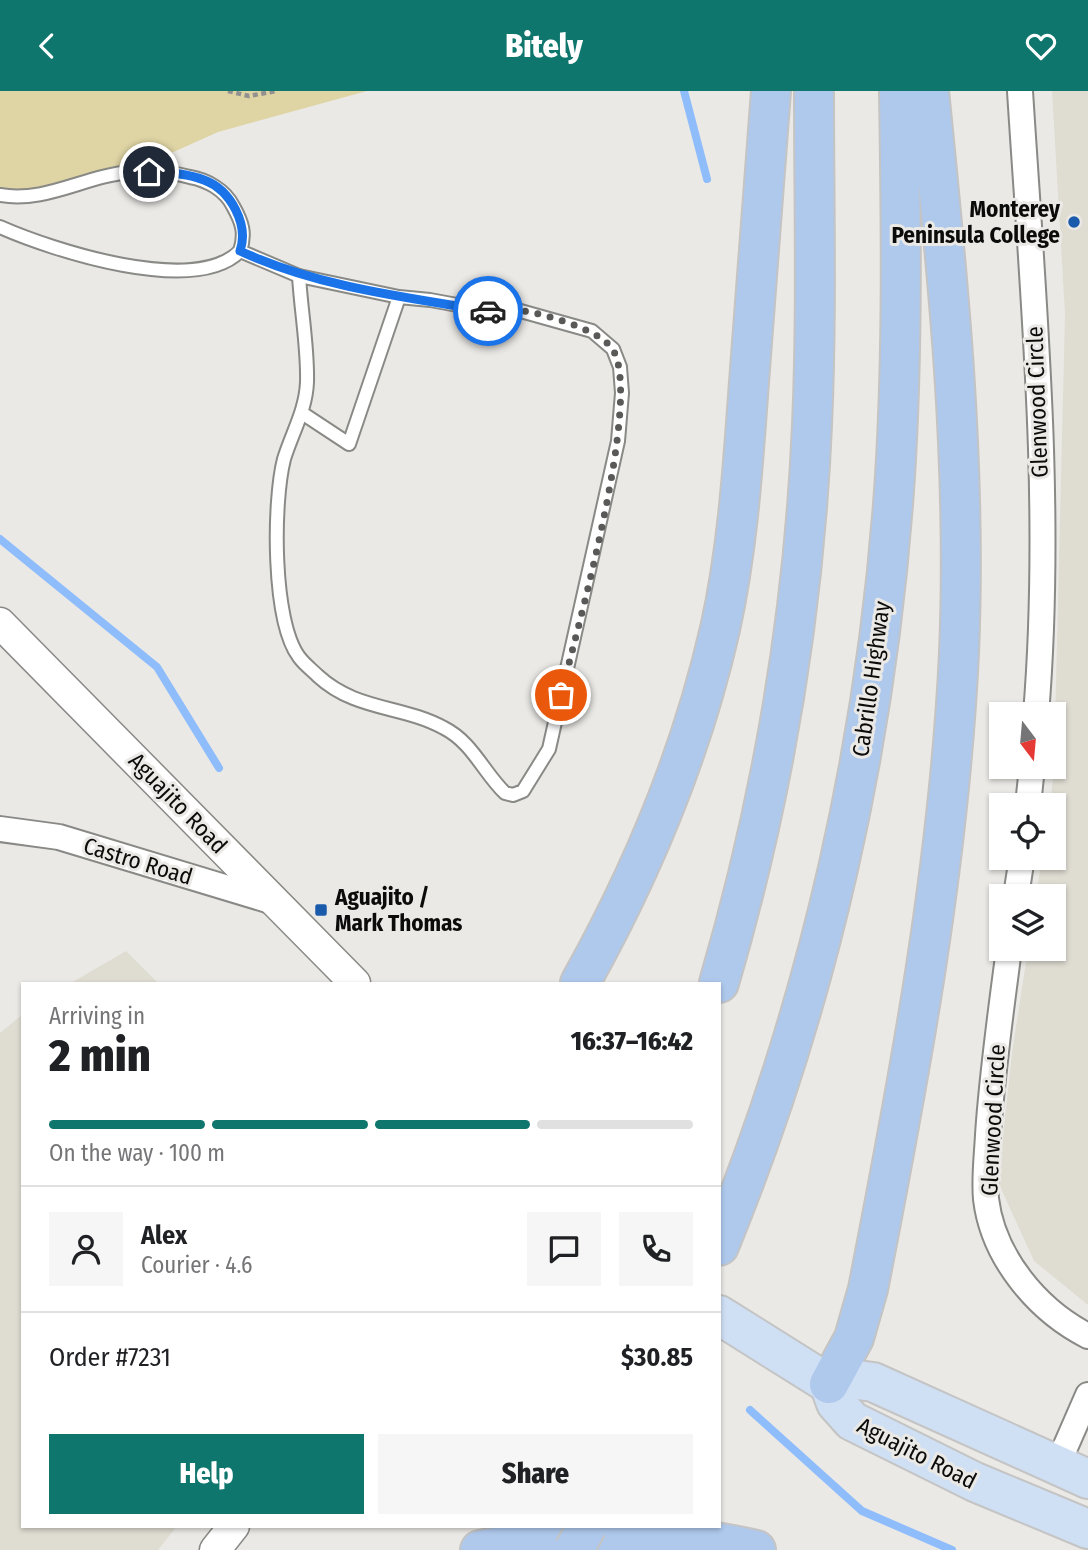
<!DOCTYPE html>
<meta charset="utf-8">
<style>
:root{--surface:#fff;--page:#f6f6f6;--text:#202124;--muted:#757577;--line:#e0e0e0;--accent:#0f766e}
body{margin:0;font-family:"Fira Sans Condensed",sans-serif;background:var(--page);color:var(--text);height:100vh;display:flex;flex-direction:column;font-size:26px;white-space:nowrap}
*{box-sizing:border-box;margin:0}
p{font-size:23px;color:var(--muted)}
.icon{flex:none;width:38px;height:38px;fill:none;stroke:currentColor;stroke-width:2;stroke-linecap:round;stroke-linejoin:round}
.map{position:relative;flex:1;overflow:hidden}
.panel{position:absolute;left:21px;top:891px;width:700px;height:546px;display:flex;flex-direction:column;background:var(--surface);border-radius:0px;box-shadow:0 2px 5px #0004}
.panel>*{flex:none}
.needle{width:46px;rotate:164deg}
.buttons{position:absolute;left:989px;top:611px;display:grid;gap:14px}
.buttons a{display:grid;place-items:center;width:77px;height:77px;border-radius:0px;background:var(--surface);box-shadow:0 2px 5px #0004;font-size:35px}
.pin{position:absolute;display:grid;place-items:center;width:60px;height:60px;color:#fff;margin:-30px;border:4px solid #fff;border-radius:50%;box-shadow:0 2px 7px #0007}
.courier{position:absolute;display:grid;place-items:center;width:70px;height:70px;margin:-35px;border:5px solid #1a73e8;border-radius:50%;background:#fff;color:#222;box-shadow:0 2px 9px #0007}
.head em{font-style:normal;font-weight:800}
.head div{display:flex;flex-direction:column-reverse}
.head{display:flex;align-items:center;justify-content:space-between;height:119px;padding:0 28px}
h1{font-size:46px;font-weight:800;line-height:52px}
.bar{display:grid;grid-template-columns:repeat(4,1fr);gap:10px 7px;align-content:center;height:84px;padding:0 28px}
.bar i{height:9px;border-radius:5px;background:var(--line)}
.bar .current{background:var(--accent)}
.bar p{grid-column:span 4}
.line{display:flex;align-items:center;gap:18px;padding:0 28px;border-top:2px solid var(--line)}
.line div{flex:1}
.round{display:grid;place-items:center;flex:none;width:74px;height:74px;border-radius:0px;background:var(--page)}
.primary-button{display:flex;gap:14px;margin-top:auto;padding:14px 28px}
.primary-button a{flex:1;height:80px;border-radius:0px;background:var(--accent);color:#fff;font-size:28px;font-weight:800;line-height:80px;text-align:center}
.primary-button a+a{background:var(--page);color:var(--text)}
header{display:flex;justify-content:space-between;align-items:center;height:91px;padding:0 28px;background:var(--accent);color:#fff;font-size:32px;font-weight:800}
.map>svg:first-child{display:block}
</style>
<header><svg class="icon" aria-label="back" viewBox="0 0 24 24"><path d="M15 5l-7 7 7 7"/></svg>Bitely<svg class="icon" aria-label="heart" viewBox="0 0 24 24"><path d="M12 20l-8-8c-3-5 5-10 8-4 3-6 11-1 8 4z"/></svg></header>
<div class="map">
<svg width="1088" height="1459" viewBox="0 0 1088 1459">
<rect width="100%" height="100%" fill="#eae9e6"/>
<g fill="#dfddd2">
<path d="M1052,0H1088V1214L1034,1170L998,1091L1012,962L1028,858H1054V805H1036L1042,767L1054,766V714H1050L1054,676L1065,223Z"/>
<path d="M126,860L158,892H71Z"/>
<path d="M23,923V1435H177L158,1459H0V942Z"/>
</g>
<path fill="#ded4a4" d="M0,0H367L218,41L129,81L0,104Z"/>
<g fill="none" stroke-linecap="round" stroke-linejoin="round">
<g stroke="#8fbdfc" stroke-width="8">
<path d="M684,0L707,88"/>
<path d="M0,448L157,576L219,677"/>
<path d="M750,1319L862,1420L952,1459"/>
</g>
<defs>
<g id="service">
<path d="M0,104C47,112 86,84 132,81C152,79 171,81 190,86C207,89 225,99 233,115C242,131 246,142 240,160"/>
<path d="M0,136C52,159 195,206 240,160L299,185"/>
<path d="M302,322L349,353L399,206L299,185C301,220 308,257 307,291C306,319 292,342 284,368C273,411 272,530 299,566C304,573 312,579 318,585C356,620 402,614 444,637C472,651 484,682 505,702L513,704L523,700L549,658L618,350L622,302L620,276L613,258L592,240L517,219L501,222L430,209L399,206"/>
</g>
<g id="minor">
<path d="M1020,0C1033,206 1053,416 1036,623"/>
<path d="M1028,714L1032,676"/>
<path d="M0,738L59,746L274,811"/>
<path d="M1016,805L1022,766"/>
<path d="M1009,858C1001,919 992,982 988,1044C987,1065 984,1087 986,1108C993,1166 1037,1219 1088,1245"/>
<path d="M1057,1375L1088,1304"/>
</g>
<g id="tertiary">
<path d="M0,532L355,892"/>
<path d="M215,1459L234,1435"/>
</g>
<g id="primary">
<path d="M719,1224L829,1293"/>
<path d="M829,1293L836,1312L852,1330L975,1391L1088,1438"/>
<path d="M829,1293L850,1288L873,1291L1088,1388"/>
</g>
<g id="motorway">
<path d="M580,892C641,783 692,661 720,538C738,457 743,374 749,291C757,194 764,97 771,0"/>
<path d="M719,892C772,711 804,523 812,334C817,223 814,111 814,0"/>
<path d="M719,1155C819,911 878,648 895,385C903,257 901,128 899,0"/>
<path d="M829,1293L854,1247L868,1198C909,988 949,776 959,562C967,374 948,187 929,0"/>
<path d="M480,1459C573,1440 664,1437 756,1459"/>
</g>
</defs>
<use href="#service" stroke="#898986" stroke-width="16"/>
<use href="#minor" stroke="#898986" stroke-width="28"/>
<use href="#tertiary" stroke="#898986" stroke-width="33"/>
<use href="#primary" stroke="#c4c4c4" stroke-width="42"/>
<use href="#motorway" stroke="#c4c4c4" stroke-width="42"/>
<path stroke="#92918f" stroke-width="4.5" stroke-dasharray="5 3.5" stroke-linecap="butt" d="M228,0L249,5L276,0"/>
<use href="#service" stroke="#fff" stroke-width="12"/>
<use href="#minor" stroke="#fff" stroke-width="24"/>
<use href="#tertiary" stroke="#fff" stroke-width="30"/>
<use href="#primary" stroke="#cfdff4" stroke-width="38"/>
<use href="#motorway" stroke="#afc9ed" stroke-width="38"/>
<defs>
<path id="motorway-bridge" d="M574,1459L587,1435"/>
</defs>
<use href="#motorway-bridge" stroke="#c4c4c4" stroke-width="42" stroke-linecap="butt"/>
<use href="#motorway-bridge" stroke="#afc9ed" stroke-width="38"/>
</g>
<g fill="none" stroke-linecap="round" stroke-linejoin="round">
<path stroke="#595957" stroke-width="7" stroke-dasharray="0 12.6" d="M488,220C498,221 509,218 519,219C544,223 595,237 611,256C646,299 575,545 561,604"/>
<path stroke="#1a73e8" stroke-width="9" d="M149,81C167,81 186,82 204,89C231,99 249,134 240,160C318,196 403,206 488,220"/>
</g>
<g fill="#1a5aab" stroke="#eae9e6" stroke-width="2.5">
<circle cx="1074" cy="131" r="7"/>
<rect x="314" y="812" width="14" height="14" rx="3.5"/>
</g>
<g text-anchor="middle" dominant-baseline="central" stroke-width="6" stroke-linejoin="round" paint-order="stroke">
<g font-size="23" font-weight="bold" fill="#0b0b0a" stroke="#eae9e6" text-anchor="end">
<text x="1060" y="118">Monterey<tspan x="1060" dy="26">Peninsula College</tspan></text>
<text x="335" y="806" text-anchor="start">Aguajito /<tspan x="335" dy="26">Mark Thomas</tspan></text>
</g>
<g font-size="23" fill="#0b0b0a" stroke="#eae9e6">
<text transform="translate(1037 311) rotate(-92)">Glenwood Circle</text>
<text transform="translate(871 588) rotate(-82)">Cabrillo Highway</text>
<text transform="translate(178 712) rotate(46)">Aguajito Road</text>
<text transform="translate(138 770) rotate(17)">Castro Road</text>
<text transform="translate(993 1029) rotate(-87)">Glenwood Circle</text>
<text transform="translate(917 1362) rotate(27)">Aguajito Road</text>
</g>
</g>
</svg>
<div class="buttons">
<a><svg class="needle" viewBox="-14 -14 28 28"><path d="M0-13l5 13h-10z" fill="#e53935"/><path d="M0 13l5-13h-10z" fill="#757577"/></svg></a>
<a><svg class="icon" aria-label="locate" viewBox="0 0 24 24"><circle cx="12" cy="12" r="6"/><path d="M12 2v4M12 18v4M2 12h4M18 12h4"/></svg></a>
<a><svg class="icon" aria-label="layers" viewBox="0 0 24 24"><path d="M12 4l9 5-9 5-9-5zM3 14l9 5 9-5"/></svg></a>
</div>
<div class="pin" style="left:561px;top:604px;background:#ea580c"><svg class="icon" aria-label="bag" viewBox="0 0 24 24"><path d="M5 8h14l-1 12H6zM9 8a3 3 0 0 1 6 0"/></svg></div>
<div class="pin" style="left:149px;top:81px;background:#1f2937"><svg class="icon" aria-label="home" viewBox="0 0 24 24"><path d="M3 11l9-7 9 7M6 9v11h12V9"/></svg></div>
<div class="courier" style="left:488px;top:220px"><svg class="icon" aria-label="car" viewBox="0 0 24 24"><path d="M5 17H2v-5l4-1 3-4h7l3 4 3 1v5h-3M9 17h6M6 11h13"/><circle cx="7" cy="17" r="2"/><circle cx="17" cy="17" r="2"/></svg></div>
<section class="panel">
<div class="head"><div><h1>2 min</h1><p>Arriving in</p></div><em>16:37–16:42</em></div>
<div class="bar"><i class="current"></i><i class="current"></i><i class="current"></i><i></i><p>On the way · 100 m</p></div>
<div class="line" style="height:126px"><a class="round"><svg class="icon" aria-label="person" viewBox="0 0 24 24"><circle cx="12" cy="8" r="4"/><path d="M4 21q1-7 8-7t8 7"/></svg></a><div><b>Alex</b><p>Courier · 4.6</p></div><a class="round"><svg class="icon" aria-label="chat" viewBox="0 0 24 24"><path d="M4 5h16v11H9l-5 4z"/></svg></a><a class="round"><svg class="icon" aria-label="phone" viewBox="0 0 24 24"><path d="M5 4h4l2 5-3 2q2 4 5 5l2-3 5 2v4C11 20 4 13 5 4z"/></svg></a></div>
<div class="line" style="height:91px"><div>Order #7231</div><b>$30.85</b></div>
<div class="primary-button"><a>Help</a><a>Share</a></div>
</section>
</div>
